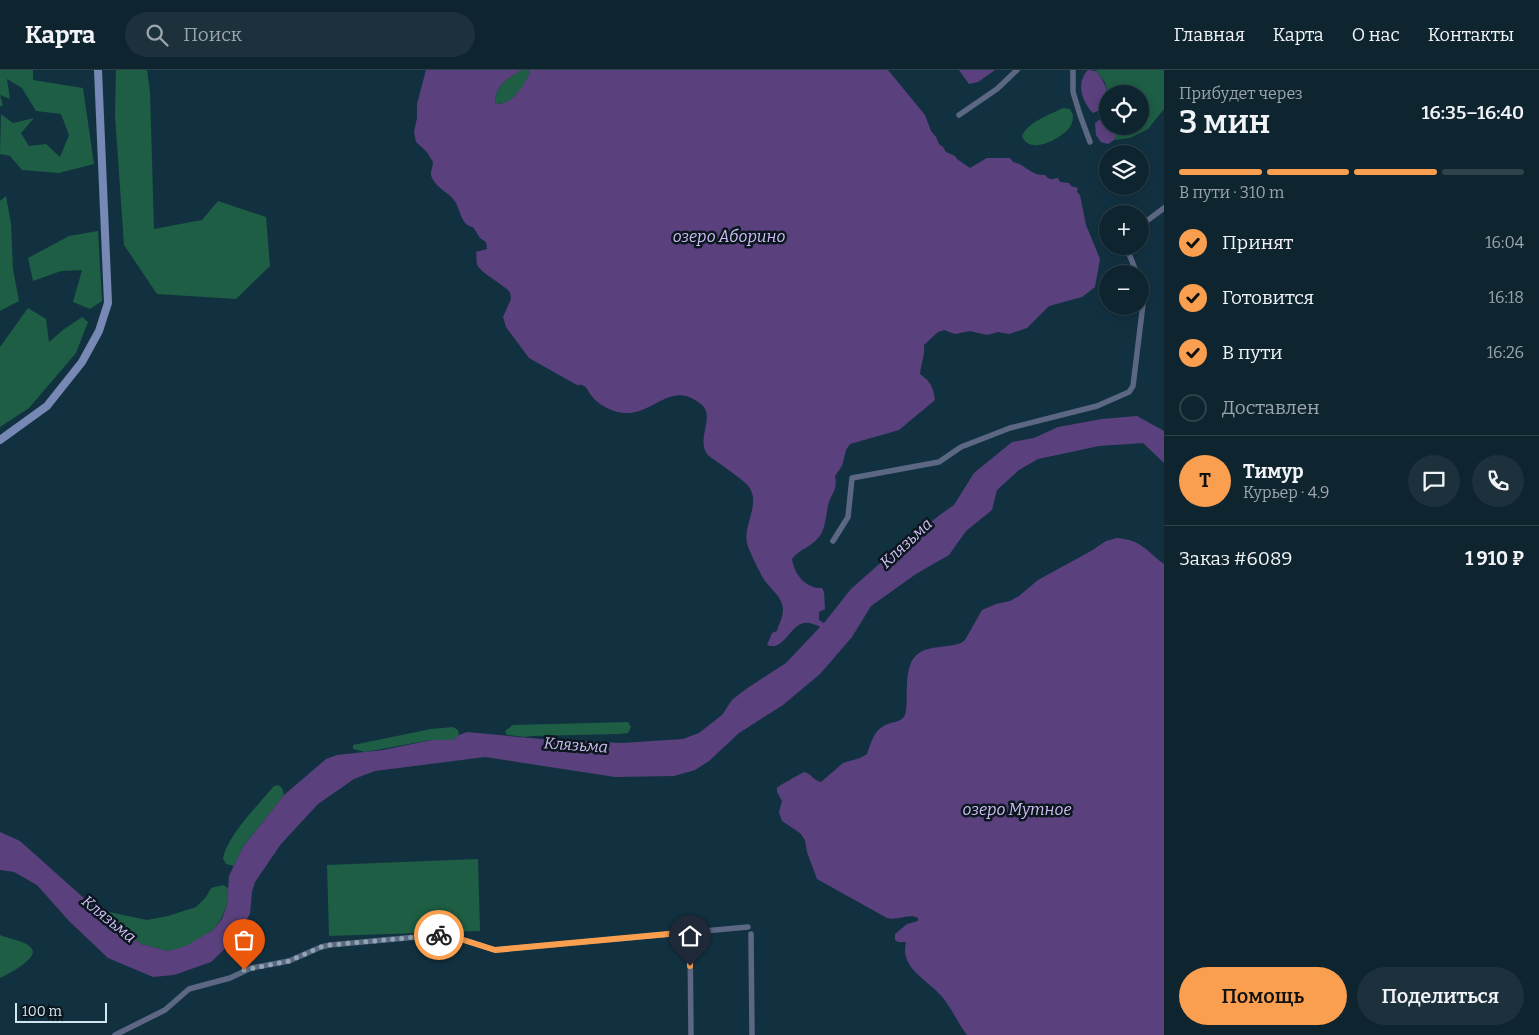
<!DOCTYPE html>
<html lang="ru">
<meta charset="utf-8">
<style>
:root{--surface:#0e2530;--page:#1c313c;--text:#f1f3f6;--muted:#9ba5ab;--line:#2e424c;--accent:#fa9f4f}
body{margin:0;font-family:Bitter,serif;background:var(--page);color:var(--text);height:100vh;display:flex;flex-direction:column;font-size:19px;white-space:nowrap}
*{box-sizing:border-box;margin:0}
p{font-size:16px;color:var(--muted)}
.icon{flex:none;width:28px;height:28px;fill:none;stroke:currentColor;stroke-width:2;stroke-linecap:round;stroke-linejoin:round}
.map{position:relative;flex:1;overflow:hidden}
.panel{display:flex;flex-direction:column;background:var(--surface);width:375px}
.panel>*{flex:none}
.tools{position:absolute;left:1099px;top:15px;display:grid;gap:10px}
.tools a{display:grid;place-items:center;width:50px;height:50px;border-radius:50%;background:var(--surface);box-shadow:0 2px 8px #0003,0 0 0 1px var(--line);font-size:25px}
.scale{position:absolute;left:15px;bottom:12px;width:92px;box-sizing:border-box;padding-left:5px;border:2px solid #d3e5ee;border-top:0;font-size:14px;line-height:18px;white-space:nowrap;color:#d3e5ee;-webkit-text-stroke:4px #0a171e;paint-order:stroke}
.pin{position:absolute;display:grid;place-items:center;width:42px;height:42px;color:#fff;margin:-51px -21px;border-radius:50% 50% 50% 0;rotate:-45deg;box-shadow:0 0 5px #0007}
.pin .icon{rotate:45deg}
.courier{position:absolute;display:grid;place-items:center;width:50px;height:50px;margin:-25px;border:4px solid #fa9f4f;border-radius:50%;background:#fff;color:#222;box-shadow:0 1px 6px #0007}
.head em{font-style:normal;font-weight:600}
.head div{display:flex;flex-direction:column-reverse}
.head{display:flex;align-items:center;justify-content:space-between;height:85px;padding:0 15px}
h1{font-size:32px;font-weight:600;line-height:38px}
.bar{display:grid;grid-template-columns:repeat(4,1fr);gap:8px 5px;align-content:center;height:60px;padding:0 15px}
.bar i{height:6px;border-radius:4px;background:var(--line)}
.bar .current{background:var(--accent)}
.bar p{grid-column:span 4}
.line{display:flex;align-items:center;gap:12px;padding:0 15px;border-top:1px solid var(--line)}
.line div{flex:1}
.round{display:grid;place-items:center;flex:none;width:52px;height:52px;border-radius:26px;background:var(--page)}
ol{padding:0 15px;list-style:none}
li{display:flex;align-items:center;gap:15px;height:55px}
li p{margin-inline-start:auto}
li .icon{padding:5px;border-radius:50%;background:var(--accent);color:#111;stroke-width:4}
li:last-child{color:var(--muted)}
li i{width:28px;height:28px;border:2px solid var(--line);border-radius:50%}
.cta{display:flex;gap:10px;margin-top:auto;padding:10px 15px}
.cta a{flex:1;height:58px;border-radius:30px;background:var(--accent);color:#111;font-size:20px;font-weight:600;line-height:58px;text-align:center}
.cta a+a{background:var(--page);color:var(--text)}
header{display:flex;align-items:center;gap:30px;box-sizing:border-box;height:70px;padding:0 25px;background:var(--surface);border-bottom:1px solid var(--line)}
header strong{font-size:24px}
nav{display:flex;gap:28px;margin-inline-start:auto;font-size:18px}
.search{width:350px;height:45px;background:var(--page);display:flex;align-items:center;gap:12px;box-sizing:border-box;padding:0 18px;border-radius:28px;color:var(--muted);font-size:19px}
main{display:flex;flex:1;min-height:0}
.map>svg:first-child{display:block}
</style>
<header>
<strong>Карта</strong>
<div class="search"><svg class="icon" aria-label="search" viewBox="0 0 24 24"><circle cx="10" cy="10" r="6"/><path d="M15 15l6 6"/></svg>Поиск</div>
<nav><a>Главная</a><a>Карта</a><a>О нас</a><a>Контакты</a></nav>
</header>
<main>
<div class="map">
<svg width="1164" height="965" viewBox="0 0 1164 965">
<rect width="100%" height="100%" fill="#123140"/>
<g fill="#1d5e44">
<path d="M0,0H33V10L83,18L94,94L59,103L22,100L10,86L0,84L1,44L13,53L34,48L21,63L29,76L46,74L60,87L69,65L61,44L36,41L22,18L7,9L10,29L0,25L3,36H0Z"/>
<path d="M116,0H147L150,22L154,159L202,150L218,131L266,147L270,196L236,229L157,224L124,175L115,46Z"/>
<path d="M522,0H528L530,3C524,15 511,38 495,33C494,16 509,7 522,0Z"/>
<path d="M1097,0H1164V39L1148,59L1130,68L1114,70L1121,56H1140V24H1108L1105,12L1096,1Z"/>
<path d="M1063,38L1070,39L1073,45C1073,49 1072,54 1070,57C1061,69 1029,86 1022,66C1028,52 1049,45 1063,38Z"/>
<path d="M6,126L11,154L13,199L19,231L0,241V131Z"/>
<path d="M98,161L102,231L90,239L73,232L82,200L61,201L33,211L28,188L69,166Z"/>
<path d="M28,238L46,249L49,272L63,260L82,247L88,252L76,283L29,338L0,357V277Z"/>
<path d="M628,652L631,657L628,663L619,664L532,666L525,667L507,665L505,661L513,655Z"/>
<path d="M453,657L458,660L459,665L453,670H431L365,682L353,679V675L431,659Z"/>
<path d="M278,715L282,718L284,725L243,777L234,796L226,794L223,789C227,766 258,735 274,716Z"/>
<path d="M478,789L480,861L329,866L327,795Z"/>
<path d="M223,815L228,818L227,835L221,849L213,860L186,877L168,881L141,874L107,847L109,842L147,850L168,846L196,837L206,827L211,818Z"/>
<path d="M0,865C9,869 27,871 32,879C39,888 7,905 0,908Z"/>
</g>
<g fill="#5a417e">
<path d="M426,0H522C509,7 494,16 495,33L500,34C515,31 523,16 530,3L528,0H888L925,45L931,61L936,67L939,74L943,77L946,82L955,86L957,89L970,98L987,88H1010L1013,92C1027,95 1030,106 1045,105C1050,111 1052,109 1058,108L1060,112L1069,113L1071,116L1078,118L1077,122L1080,125L1086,155L1100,189L1095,217L1082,227L1049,236L1027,258L1009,264L998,262L987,265L970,261L955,264L944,260L938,262L924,275C925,286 921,293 920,304C931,312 933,317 935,330L899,360L850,374L846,380L842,396L835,406C836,410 836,413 835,418C834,423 830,427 829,432C826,442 826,459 819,467C810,478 799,479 792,489C794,504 806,519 822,518L824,522L825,539L819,542V550L824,553L851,519L877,496L941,444L954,435L974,403L1012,372L1034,368L1058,357L1102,349L1137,346L1164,361V393L1143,373L1099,376L1038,389L1019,400L997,420L992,440L966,461L949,485L916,504L871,536L852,567L820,604L783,635L739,663L709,691L695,700L674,706L615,707L485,687L375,701L354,709L318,734L281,774L255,812L252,822L250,844L233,871L211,892L174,905L153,907L108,888L69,851L37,815L14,802L0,800V762L20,771L95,838L141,874L168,881L186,876L213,860L222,849L227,835L229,806L243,777L284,725L326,689L337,685L383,680L432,670H453L459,665L467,662L540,669L622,673L683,669L699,663L722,645L732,630L746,619L786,593L820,557C818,555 815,555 813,554C794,547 790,571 775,576C773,576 768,576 767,575L772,563L777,561C779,554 783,547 783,539C782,527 772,520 765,511C761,505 748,479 747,473C743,455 761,433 749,417C744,410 724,397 716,391C714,389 709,387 707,384C696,368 716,346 701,334C670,309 655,345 623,343C612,342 597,334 591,325C588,322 588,318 584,316C581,314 580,315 577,315L529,288L506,257L503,247L511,229L510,222C503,214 479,202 477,194C476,190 477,186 476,182L487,179L486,172L480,168L473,157C460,155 461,139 454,130C448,122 432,115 431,104C431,100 433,96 433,92L427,82L416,72L414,62L417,48V34Z"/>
<path d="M959,0H995L978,12L969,14Z"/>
<path d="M1088,0L1096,1C1107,15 1108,20 1107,37L1093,43C1081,31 1076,12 1088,0Z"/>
<path d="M1107,44L1108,56H1121L1114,70L1108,74L1101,72L1096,65L1095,53Z"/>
<path d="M1117,468C1142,470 1146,481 1164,494V965H967C958,953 952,939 943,928C929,910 899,899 906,872H898L895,870V864L907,854L918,851V848C909,843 898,851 887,848L817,809L807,782L805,770L800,763L782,751L779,742L782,731L777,722V718C780,715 800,704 804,702C812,704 814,711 821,712L843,693L860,688L867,684C872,671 874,659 888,654C893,652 899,652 903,648C912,639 899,596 919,583C931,575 948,578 961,573L965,570L982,540L996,534L1010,531L1019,526L1038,510L1091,481L1106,471Z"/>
</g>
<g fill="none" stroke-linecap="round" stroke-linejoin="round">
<g stroke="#5c6883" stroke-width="5.5">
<path d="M1073,0V22L1080,45L1090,72"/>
<path d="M959,45L997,19L1017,0"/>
<path d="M1140,156L1164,138"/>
<path d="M1126,176L1137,204"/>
<path d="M833,471L848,447L852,408L939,392L961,377L1010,358L1097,336L1129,322L1133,316L1143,234L1140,211"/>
<path d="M690,861L691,965"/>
<path d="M751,864L752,965"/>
<path d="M115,965L165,940L189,919L230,908L251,898L289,891L321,877L330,875L438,865L455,867L495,880L748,857"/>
</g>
<path stroke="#7688b3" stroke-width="8" d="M0,370L47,336L82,292L99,261L108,233L98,0"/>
</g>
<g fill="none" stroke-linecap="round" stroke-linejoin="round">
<path stroke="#8fa6b1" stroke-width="5" stroke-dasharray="0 9" d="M244,900L289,891L321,877L330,875L439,865"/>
<path stroke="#fa9f4f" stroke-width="6" d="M439,865L454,867L495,880L690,862V896"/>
</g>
<g text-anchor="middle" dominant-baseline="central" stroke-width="5" stroke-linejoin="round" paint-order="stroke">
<g font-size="16" font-style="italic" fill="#d1bdf4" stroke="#0a171e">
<text x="729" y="166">озеро Аборино</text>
<text transform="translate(906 473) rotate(-43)">Клязьма</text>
<text transform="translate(576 675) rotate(4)">Клязьма</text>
<text x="1017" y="739">озеро Мутное</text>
<text transform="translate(109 849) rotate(39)">Клязьма</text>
</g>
</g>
</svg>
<div class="tools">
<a><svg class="icon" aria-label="locate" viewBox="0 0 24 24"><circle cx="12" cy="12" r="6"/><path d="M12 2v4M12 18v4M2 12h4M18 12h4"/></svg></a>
<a><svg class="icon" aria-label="layers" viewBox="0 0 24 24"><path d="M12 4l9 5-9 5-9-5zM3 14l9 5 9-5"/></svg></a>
<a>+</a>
<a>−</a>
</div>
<div class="scale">100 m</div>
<div class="pin" style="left:244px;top:900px;background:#ea580c"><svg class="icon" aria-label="bag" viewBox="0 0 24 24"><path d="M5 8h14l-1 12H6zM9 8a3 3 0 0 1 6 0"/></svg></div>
<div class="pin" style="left:690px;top:896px;background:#1f2937"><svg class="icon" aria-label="home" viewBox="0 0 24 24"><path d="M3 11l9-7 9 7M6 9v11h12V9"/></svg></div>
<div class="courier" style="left:439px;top:865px"><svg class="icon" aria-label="bike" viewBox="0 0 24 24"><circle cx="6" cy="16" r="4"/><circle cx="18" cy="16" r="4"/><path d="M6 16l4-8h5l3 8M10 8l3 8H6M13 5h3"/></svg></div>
</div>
<section class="panel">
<div class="head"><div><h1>3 мин</h1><p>Прибудет через</p></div><em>16:35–16:40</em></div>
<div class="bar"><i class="current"></i><i class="current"></i><i class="current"></i><i></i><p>В пути · 310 m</p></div>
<ol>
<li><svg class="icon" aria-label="check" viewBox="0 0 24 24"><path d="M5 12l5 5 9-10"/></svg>Принят<p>16:04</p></li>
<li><svg class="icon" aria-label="check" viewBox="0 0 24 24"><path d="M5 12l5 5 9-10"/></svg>Готовится<p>16:18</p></li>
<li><svg class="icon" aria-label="check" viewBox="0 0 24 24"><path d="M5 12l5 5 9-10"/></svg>В пути<p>16:26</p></li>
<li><i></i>Доставлен</li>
</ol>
<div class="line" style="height:90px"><b class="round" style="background:var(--accent);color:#111">Т</b><div><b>Тимур</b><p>Курьер · 4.9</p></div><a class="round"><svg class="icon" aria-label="chat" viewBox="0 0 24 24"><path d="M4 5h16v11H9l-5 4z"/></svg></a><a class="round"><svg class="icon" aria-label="phone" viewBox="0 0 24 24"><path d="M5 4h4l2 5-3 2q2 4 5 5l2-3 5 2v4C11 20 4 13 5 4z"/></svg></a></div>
<div class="line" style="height:65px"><div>Заказ #6089</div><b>1 910 ₽</b></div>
<div class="cta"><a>Помощь</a><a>Поделиться</a></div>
</section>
</main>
